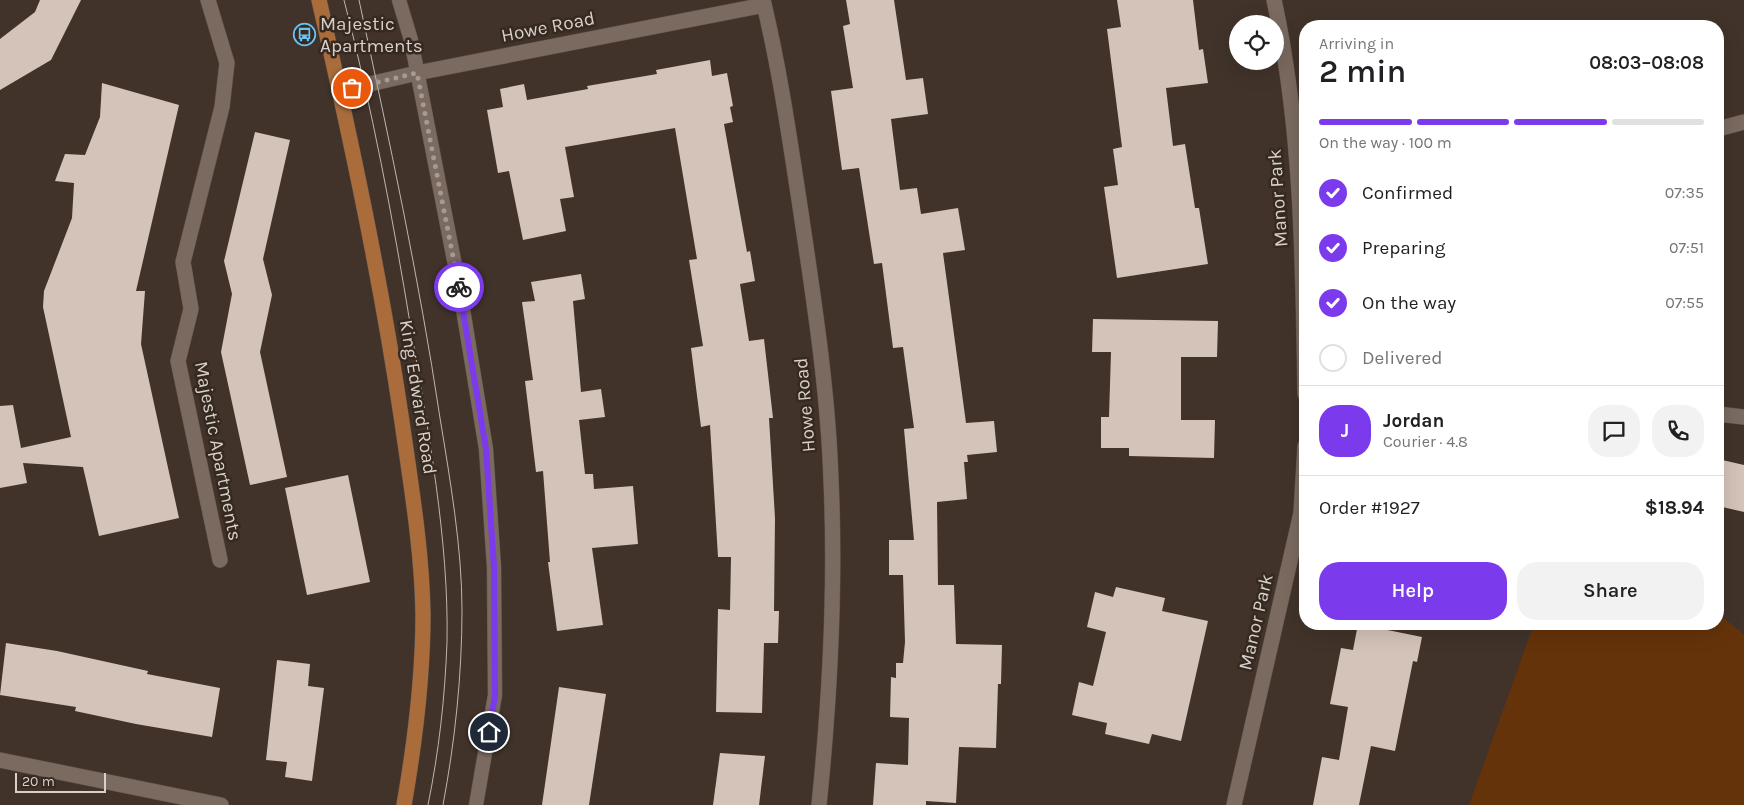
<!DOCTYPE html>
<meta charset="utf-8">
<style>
:root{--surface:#fff;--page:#f2f2f2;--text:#202124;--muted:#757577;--line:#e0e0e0;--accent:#7c3aed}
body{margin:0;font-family:Karla,sans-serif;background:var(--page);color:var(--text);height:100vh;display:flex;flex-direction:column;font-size:19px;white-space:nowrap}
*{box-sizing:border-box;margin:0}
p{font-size:16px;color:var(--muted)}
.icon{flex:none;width:28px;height:28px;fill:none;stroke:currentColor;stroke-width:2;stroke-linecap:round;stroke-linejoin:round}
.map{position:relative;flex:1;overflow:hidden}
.sheet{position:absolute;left:1299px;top:20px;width:425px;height:610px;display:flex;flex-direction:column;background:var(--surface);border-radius:20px;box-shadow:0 5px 20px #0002}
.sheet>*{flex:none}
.tools{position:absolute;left:1229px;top:15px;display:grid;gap:10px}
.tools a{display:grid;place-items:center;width:55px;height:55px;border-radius:50%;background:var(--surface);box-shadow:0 5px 20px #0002;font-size:25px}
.scale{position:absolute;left:15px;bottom:12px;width:91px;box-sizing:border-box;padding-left:5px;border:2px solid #d9d0cb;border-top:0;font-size:14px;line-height:18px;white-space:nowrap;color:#d9d0cb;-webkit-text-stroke:4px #362920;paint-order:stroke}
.pin{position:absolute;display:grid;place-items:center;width:42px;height:42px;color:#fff;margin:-21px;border:2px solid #fff;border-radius:50%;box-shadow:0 1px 5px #0007}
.courier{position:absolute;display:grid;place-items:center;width:50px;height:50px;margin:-25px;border:4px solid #7c3aed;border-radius:50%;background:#fff;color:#222;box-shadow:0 1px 6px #0007}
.headline em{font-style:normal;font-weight:600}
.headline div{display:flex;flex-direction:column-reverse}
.headline{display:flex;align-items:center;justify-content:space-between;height:85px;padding:0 20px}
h1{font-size:32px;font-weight:600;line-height:38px}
.bar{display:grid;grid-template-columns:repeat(4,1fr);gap:8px 5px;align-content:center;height:60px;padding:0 20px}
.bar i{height:6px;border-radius:4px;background:var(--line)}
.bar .active{background:var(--accent)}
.bar p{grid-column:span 4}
.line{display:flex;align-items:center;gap:12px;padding:0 20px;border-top:1px solid var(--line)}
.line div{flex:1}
.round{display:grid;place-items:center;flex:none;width:52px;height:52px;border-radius:20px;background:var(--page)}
ol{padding:0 20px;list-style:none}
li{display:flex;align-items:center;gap:15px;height:55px}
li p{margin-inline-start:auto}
li .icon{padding:5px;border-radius:50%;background:var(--accent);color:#fff;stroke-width:4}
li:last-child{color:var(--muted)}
li i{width:28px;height:28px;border:2px solid var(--line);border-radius:50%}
.button{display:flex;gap:10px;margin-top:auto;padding:10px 20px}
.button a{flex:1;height:58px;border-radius:20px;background:var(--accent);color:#fff;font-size:20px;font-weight:600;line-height:58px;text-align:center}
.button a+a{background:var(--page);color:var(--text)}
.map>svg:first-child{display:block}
</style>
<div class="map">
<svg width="1744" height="805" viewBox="0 0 1744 805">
<rect width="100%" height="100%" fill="#41332a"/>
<path fill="#65330a" d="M1718,613L1744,635V805H1469L1534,624H1718Z"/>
<g fill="#d4c3b8">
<path d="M40,0H81L51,60L0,90V39L35,12Z"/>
<path d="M846,0H894L906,80L923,78L928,114L891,119L900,190L917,188L921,214L958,208L965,250L943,253L966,423L994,421L997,452L967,455L968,462H964L967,499L937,502L938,585H954L956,644L1002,645L1001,684H998L996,748L959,747L956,803L926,801V805H873L876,763L908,765L909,718L890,717L891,677L896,678V663H903L905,642L903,575H889V540H914L904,429L914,428L903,347L893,348L882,263L874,264L859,168L842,170L831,91L853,88L843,26L850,24Z"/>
<path d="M1117,0H1193L1199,50L1203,49L1208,83L1166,88L1173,146L1185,144L1195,208H1199L1208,264L1117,278L1104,187L1118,185L1113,149L1122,147L1107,29L1121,27Z"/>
<path d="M710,60L712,76L727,73L733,106L730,107L733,122L724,124L747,252L750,251L755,281L740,284L749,341L764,339L773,418H769L775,518L774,611H779L778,643H764L762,713L716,712L718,609L730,610L731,557H718L710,425L701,427L691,348L703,346L689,260L697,259L675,128L565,147L574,197L560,199L566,231L523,240L509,171L498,173L487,110L503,107L500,89L524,84L527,100L588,89L587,86L657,74L656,70Z"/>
<path d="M102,83L179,105L136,291H145L141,344L179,518L99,536L83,467L23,463L27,483L0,488V406L13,405L21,448L71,437L43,307L44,291L72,218L74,183L55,181L65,154L85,155L100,117Z"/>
<path d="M255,132L290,140L263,259L272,295L260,352L287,477L250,485L221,352L232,294L224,261Z"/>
<path d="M581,274L585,299L573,301L581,392L601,389L605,417L579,420L585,474H593L594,489L633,486L638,544L592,548L603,625L557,631L548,562H550L543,471L536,472L525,381L533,380L522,302L535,301L531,282Z"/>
<path d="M1093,319L1218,321L1217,357H1181V420H1215L1214,458L1129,456V448H1101V417H1109L1111,352H1092Z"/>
<path d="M1718,459L1744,465V512L1718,506Z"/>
<path d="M348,475L370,582L307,595L285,488Z"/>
<path d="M1116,587L1165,598L1162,611L1208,621L1181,741L1152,734L1149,744L1105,734L1107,723L1072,715L1079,682L1093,686L1106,632L1087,627L1095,592L1113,597Z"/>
<path d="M1358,624L1422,637L1417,662L1413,661L1395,751L1371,746L1359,805H1313L1322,757L1339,760L1348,707L1330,704L1341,648L1353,650Z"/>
<path d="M6,643L57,651L148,671L147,674L220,688L212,737L136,724L75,711L76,707L0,695Z"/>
<path d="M277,660L310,664L308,686L324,688L312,781L285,777L287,762L266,760Z"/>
<path d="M559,687L606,694L589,805H542Z"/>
<path d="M720,753L765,756L759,805H713Z"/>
</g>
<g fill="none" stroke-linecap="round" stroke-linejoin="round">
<defs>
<path id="service" d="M399,0L411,40L460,291L486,449L494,567L495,695L476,805"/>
<g id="minor">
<path d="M208,0L227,63L222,107L183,262L191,309L178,361L220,560"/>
<path d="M763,0C780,70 790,141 801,213C814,301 828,390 831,480C836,589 830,697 819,805"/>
<path d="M1274,0C1302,127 1303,264 1305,394"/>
<path d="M340,91L417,73L764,5"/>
<path d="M1718,129L1744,122"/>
<path d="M1718,414L1744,417"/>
<path d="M0,760L221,805"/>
<path d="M1234,805L1301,513L1305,446"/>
</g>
<path id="primary" d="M319,0C351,140 381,280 402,422C411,485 422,550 423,614C423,678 415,742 404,805"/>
</defs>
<use href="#service" stroke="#5c514a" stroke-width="15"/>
<use href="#minor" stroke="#5c514a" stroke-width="16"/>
<use href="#primary" stroke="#5c514a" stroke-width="16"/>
<use href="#service" stroke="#7a6a60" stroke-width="14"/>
<use href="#minor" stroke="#7a6a60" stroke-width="15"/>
<use href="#primary" stroke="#ab6c3c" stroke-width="15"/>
<g stroke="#bfb5b0" stroke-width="1">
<path d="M344,0C372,108 393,219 411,329C428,430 449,541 447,642C445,697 439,751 428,805"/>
<path d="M359,0C389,139 419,278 440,418C450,479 462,548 462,610C462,675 455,741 443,805"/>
</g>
</g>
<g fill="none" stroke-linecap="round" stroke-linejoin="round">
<path stroke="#a49993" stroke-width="5" stroke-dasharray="0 9" d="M352,88L417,73L459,287"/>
<path stroke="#7c3aed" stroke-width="6" d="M459,287L486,449L494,567L495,695L489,732"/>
</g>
<defs>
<symbol id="bus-ring" viewBox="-11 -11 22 22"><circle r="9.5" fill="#362920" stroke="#6bc3f2" stroke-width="1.5"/><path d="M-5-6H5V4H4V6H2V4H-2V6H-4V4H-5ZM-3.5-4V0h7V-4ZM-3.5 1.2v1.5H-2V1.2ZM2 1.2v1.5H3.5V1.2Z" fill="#6bc3f2"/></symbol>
</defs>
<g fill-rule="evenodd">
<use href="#bus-ring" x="292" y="22" width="25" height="25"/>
</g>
<g text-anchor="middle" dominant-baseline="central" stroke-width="5" stroke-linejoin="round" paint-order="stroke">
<g font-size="19" fill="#d9d0cb" stroke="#362920" text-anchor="start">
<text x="320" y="24">Majestic<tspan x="320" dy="22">Apartments</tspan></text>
</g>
<g font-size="19" fill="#d9d0cb" stroke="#362920">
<text transform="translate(548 27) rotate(-11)">Howe Road</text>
<text transform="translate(1278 198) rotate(-94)">Manor Park</text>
<text transform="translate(418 397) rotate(81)">King Edward Road</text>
<text transform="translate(805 405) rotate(-95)">Howe Road</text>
<text transform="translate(218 451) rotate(79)">Majestic Apartments</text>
<text transform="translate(1256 622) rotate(-77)">Manor Park</text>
</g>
</g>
</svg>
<div class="tools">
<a><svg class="icon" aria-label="locate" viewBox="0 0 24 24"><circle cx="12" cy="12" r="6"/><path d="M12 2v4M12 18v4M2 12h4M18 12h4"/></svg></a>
</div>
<div class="scale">20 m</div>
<div class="pin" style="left:352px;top:88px;background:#ea580c"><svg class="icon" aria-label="bag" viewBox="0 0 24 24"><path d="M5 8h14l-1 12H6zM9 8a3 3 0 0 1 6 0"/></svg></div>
<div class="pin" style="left:489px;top:732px;background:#1f2937"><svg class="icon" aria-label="home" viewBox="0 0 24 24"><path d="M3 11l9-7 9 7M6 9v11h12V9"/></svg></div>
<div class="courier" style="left:459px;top:287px"><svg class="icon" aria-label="bike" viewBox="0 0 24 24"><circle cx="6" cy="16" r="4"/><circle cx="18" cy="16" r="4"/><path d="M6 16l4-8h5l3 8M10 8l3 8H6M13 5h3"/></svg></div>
<section class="sheet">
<div class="headline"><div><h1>2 min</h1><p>Arriving in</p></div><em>08:03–08:08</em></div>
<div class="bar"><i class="active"></i><i class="active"></i><i class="active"></i><i></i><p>On the way · 100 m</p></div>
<ol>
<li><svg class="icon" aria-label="check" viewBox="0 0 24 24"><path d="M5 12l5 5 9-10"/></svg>Confirmed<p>07:35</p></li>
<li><svg class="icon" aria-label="check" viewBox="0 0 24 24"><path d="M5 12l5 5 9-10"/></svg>Preparing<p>07:51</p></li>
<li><svg class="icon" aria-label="check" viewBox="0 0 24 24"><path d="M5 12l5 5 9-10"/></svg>On the way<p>07:55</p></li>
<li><i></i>Delivered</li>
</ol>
<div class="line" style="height:90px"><b class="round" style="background:var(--accent);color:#fff">J</b><div><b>Jordan</b><p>Courier · 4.8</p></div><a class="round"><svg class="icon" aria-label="chat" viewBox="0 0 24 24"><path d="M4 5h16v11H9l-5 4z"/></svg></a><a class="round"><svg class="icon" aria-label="phone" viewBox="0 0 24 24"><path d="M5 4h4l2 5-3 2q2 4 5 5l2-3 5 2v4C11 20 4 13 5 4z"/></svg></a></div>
<div class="line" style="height:65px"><div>Order #1927</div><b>$18.94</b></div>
<div class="button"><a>Help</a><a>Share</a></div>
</section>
</div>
